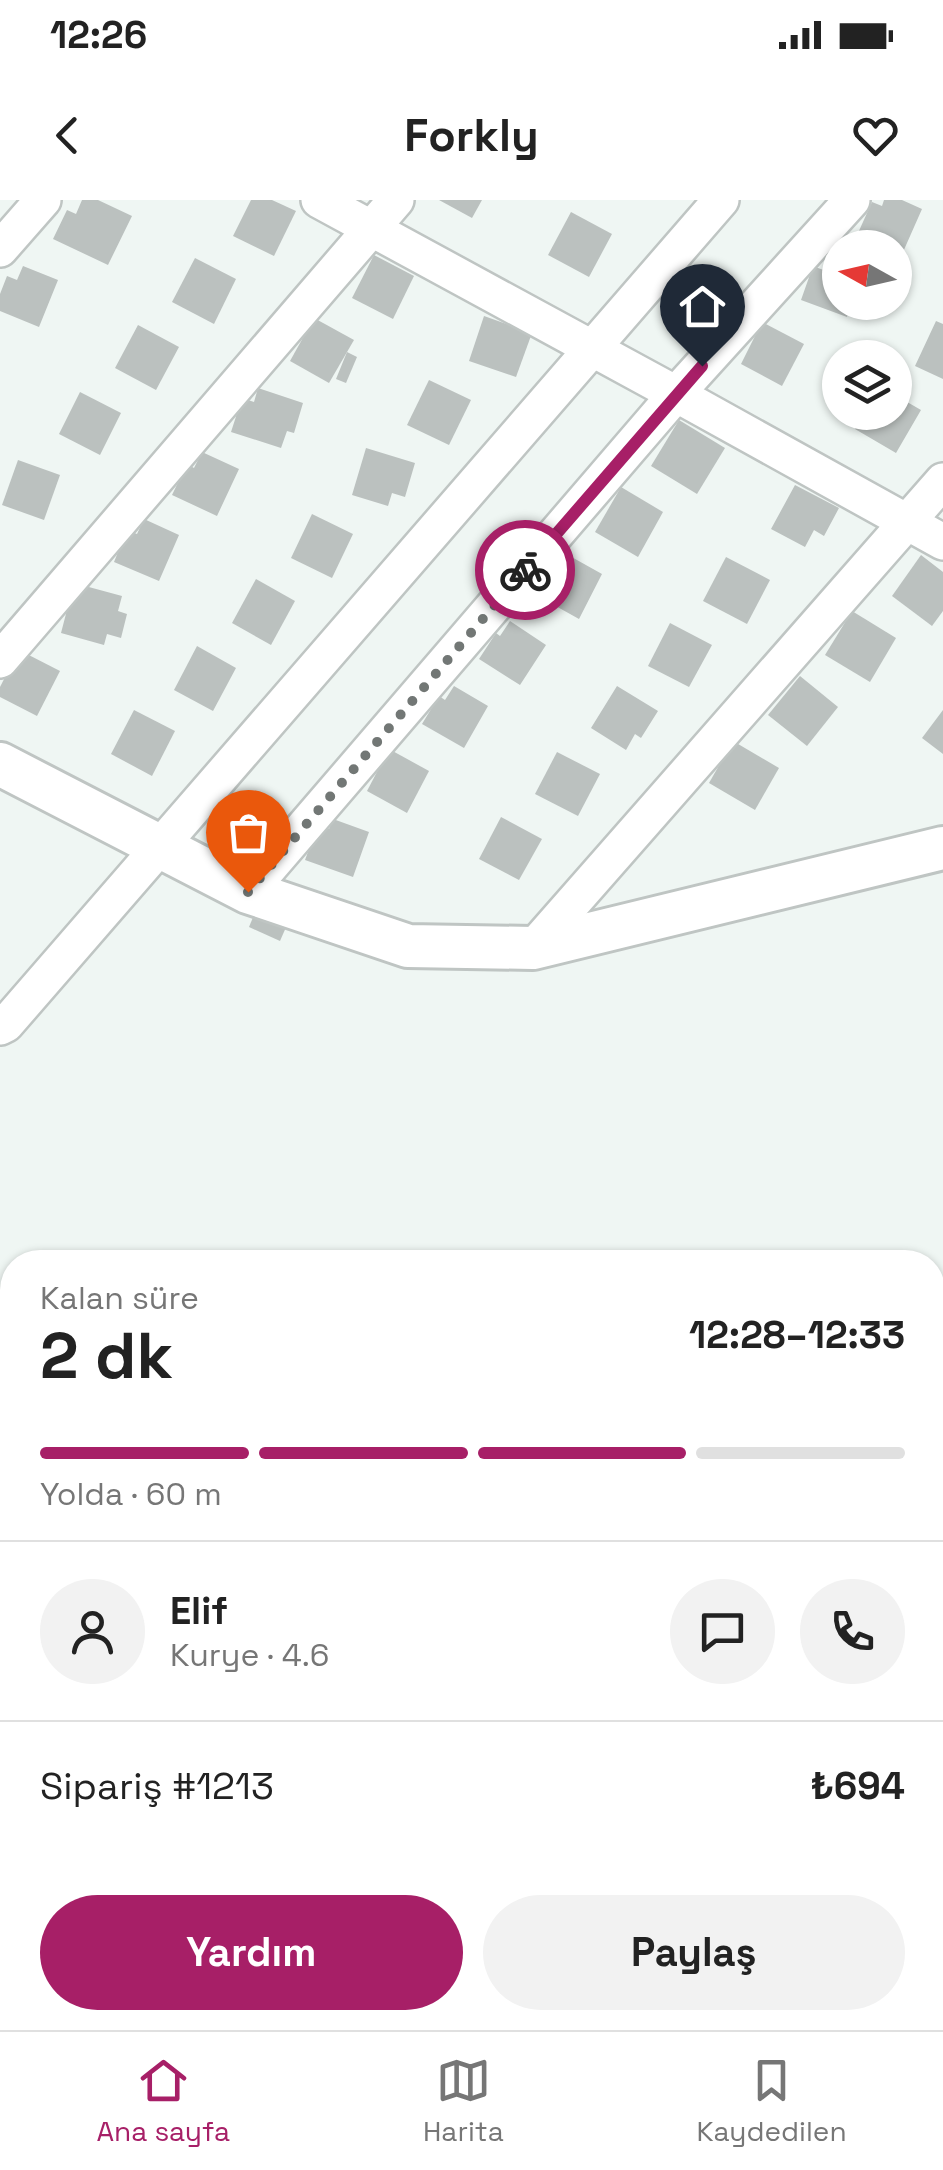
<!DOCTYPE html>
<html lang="tr">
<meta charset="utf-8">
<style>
:root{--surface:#fff;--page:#f2f2f2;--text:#222;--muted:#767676;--line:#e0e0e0;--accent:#a71f67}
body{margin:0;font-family:"Space Grotesk",sans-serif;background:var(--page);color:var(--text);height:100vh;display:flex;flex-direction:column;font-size:38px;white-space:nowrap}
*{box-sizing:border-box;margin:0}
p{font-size:32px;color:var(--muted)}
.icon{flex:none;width:55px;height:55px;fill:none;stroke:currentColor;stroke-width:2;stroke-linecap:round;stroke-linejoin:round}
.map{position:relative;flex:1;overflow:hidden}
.side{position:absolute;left:0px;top:1050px;width:945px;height:780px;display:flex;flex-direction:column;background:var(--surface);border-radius:40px 40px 0 0;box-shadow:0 2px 8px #0004}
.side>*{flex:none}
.needle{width:65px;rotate:278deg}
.tools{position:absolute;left:822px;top:30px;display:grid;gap:20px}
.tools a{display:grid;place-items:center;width:90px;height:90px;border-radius:50%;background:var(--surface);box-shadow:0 2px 8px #0004;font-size:50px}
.pin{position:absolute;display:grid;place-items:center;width:85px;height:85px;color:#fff;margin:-102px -42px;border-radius:50% 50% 50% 0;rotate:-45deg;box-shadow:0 0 10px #0007}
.pin .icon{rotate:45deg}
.courier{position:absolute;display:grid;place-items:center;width:100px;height:100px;margin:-50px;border:8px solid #a71f67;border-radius:50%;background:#fff;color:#222;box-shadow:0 2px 12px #0007}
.overview em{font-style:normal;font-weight:600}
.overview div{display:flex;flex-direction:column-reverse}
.overview{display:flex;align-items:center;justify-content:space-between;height:170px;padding:0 40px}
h1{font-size:65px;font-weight:600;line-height:75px}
.bar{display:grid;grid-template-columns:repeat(4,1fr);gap:15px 10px;align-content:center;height:120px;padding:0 40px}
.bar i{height:12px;border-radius:8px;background:var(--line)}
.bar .on{background:var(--accent)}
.bar p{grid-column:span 4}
.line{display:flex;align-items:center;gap:25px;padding:0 40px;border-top:2px solid var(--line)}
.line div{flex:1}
.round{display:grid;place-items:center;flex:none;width:105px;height:105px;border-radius:52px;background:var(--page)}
.button{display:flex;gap:20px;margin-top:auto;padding:20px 40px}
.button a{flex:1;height:115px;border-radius:60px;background:var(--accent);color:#fff;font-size:40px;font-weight:600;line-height:115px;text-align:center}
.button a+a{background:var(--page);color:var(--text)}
.status{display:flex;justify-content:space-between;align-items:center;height:70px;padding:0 50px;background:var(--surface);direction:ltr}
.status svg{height:28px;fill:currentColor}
header{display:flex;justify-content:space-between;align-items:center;height:130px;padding:0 40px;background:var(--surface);font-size:45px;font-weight:600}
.menu{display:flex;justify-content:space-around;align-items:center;height:140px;border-top:2px solid var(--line);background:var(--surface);font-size:28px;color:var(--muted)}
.menu a{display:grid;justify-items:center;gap:5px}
.menu .on{color:var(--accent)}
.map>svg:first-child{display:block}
</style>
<div class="status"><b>12:26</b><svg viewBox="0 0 49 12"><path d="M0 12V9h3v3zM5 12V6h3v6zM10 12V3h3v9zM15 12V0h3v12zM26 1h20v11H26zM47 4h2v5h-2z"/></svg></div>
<header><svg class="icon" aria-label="back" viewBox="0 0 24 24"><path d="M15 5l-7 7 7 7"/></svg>Forkly<svg class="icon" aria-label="heart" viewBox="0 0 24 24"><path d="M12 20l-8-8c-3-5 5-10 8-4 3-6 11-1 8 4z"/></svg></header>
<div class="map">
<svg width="943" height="1830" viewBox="0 0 943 1830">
<rect width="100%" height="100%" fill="#eff6f3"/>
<g fill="#bbc1bf">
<path d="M82,0H98L132,16L108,65L53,39L67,10L76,14Z"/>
<path d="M251,0H272L296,11L274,56L233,36Z"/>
<path d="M439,0H482L472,18Z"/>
<path d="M884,0H902L922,9L903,52L858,33L872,2L882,6Z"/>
<path d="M571,12L612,34L589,77L548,55Z"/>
<path d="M374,55L414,76L393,119L352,98Z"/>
<path d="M195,58L236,79L214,124L172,102Z"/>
<path d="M830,60L840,64V102H852L847,117L801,100L813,66L826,71Z"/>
<path d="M23,66L58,80L39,127L0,111V94L7,76L17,80Z"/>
<path d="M484,116L532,133L516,177L469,161Z"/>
<path d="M314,118L354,140L329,183L290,161Z"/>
<path d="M936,121L943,124V179L915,166Z"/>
<path d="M762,122L804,144L782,186L741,164Z"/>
<path d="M138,125L179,147L156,190L115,168Z"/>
<path d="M347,152L357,157L346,183L336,179Z"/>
<path d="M429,180L471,200L449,245L407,225Z"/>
<path d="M258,188L303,203L294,233L287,231L281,248L231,232L242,198L254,202Z"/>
<path d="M80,192L121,213L100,255L59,234Z"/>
<path d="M895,195L921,210L896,253L855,229L865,212H895Z"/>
<path d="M679,220L725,248L697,294L651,266Z"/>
<path d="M366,248L415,263L405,297L392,293L388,306L352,295Z"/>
<path d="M202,252L239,269L217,316L172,295L187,264L194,268Z"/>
<path d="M18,260L60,275L44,320L2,305Z"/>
<path d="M795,285L839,308L824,336L814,330L805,347L771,329Z"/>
<path d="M621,287L663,312L638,357L595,332Z"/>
<path d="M312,314L353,334L332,378L291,358Z"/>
<path d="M144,319L179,335L159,381L114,362L127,330L137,334Z"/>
<path d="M568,355L602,374L579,419L536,395L552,367L559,371Z"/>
<path d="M921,355L943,372V411L932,426L892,396Z"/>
<path d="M726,357L770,380L747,424L703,401Z"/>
<path d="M256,379L295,401L271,445L232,423Z"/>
<path d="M74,383L122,396L118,411L127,414L121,438L107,434L104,445L61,433Z"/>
<path d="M852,411L896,438L870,482L825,455Z"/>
<path d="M510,421L546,445L520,485L479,459L496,433L500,436Z"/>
<path d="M670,423L712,445L689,487L648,466Z"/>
<path d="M197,446L236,468L213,511L174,490Z"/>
<path d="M19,450L60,471L37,516L0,497V487Z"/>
<path d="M800,476L838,507L807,546L768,515Z"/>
<path d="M454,486L488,506L464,548L422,524L439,496L445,500Z"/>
<path d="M617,486L658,511L641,538L635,534L626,550L591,528Z"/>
<path d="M134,510L175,531L152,576L111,554Z"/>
<path d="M943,510V554L922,538Z"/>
<path d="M733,541L779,568L755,610L709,583Z"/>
<path d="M389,549L429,571L407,613L367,591Z"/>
<path d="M557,552L600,574L578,616L535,594Z"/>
<path d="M501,617L542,639L519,680L479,659Z"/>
<path d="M333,619L369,632L353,677L305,660L318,625L329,629Z"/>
<path d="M256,710L287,725L280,741L249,727Z"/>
<path d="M932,1701L943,1702V1781H932Z"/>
</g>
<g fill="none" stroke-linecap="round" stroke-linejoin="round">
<defs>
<g id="minor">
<path d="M319,0L676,194L943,342"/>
<path d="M0,49L43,0"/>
<path d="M0,460L396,0"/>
<path d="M248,692L676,194L852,0"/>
<path d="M533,748L943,281"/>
<path d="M0,827L6,824L721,0"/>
</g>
<path id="tertiary" d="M0,564L248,692L408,746L533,748L943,648"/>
</defs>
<use href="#minor" stroke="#bfc5c3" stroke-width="40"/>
<use href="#tertiary" stroke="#bfc5c3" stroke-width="48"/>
<use href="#minor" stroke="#fff" stroke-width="35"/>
<use href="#tertiary" stroke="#fff" stroke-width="42"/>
</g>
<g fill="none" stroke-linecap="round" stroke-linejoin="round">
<path stroke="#727775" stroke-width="10" stroke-dasharray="0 18" d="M248,692L525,370"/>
<path stroke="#a71f67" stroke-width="12" d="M525,370L702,166"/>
</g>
</svg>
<div class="tools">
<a><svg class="needle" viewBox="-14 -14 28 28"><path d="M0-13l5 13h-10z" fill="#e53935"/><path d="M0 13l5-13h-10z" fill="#767676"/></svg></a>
<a><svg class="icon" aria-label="layers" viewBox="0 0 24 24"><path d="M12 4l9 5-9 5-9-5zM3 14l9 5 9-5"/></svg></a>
</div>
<div class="pin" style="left:248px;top:692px;background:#ea580c"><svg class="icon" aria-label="bag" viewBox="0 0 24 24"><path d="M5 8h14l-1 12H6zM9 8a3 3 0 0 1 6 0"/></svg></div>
<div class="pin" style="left:702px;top:166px;background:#1f2937"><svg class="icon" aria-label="home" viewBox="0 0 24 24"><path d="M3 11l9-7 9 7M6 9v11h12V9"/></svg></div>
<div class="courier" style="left:525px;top:370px"><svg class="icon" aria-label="bike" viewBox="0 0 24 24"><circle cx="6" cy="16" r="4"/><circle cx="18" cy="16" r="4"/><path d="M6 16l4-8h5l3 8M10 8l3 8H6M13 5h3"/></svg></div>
<section class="side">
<div class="overview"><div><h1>2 dk</h1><p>Kalan süre</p></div><em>12:28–12:33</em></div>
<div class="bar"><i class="on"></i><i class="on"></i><i class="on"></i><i></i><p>Yolda · 60 m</p></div>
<div class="line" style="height:180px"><a class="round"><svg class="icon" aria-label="person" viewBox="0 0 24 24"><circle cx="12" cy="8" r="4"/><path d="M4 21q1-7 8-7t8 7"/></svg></a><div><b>Elif</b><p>Kurye · 4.6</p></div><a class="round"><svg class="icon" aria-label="chat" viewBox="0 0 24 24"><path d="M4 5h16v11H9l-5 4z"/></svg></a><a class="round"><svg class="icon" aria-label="phone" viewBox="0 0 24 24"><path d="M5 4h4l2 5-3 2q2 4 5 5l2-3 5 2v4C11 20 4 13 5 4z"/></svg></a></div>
<div class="line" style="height:130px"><div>Sipariş #1213</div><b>₺694</b></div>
<div class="button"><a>Yardım</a><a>Paylaş</a></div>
</section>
</div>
<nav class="menu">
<a class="on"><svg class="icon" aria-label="home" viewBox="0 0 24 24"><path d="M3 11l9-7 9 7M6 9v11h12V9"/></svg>Ana sayfa</a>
<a><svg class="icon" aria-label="map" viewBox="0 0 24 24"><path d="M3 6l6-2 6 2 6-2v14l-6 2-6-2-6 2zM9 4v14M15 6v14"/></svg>Harita</a>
<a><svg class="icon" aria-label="saved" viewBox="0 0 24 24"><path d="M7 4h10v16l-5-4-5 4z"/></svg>Kaydedilen</a>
</nav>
